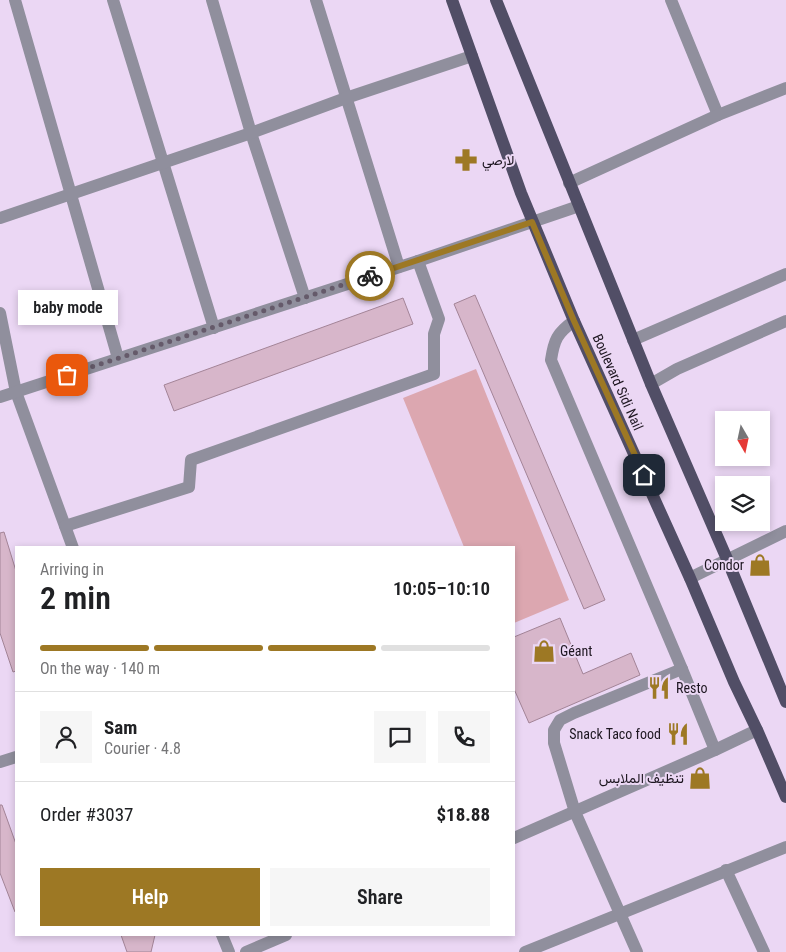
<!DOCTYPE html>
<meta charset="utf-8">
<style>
:root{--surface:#fff;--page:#f6f6f6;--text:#202124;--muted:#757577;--line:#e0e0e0;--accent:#9d7824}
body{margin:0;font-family:"Roboto Condensed",Vazirmatn,sans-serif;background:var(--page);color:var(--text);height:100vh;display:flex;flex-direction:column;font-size:19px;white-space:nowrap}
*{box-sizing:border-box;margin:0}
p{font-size:16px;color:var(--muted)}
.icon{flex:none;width:28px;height:28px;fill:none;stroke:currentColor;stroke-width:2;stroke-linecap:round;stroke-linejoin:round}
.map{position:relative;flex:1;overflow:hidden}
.sheet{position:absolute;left:15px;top:546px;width:500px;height:390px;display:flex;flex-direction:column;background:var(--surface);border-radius:0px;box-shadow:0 2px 8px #0003}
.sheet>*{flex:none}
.needle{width:32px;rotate:171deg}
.buttons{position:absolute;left:715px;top:411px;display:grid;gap:10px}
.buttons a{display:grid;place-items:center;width:55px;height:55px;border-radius:0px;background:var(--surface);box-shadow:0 2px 8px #0003;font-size:25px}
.pin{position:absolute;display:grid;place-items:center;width:42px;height:42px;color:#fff;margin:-21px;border-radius:10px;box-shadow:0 2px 8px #0006}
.courier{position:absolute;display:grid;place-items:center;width:50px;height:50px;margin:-25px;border:4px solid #9d7824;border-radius:50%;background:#fff;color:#222;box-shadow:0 1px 6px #0007}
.bubble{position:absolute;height:35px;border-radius:0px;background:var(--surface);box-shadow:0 2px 8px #0003;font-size:16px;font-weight:600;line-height:35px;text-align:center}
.headline em{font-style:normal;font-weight:600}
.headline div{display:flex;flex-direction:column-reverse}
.headline{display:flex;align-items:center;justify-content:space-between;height:85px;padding:0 25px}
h1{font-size:32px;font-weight:600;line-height:38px}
.bar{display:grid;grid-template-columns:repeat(4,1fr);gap:8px 5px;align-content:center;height:60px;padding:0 25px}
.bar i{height:6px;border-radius:4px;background:var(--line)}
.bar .on{background:var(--accent)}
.bar p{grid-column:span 4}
.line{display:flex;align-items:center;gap:12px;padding:0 25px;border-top:1px solid var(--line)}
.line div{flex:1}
.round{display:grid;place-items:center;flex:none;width:52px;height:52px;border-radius:0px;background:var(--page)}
.button{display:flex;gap:10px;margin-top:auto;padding:10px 25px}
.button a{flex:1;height:58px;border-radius:0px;background:var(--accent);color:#fff;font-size:20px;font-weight:600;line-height:58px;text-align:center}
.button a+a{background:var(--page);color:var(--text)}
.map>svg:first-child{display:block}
</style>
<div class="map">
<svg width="786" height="952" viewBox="0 0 786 952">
<rect width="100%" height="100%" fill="#ebd7f4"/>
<path fill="#dca7b0" d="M476,369L569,600L514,623V548L464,547L403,398Z"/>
<g fill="#d7b6ca" stroke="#a38497">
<path d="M475,295L605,600L584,609L454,304Z"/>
<path d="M403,298L413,324L174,411L164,385Z"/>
<path d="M4,532L16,571V671L13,672L0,633V533Z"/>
<path d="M560,618L583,674L631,653L640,675L529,723L514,689V637Z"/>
<path d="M0,805H2L16,844V912H15L0,873Z"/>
<path d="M121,935H155L151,952H127Z"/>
</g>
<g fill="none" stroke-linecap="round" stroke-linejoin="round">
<g stroke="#908f9d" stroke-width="12">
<path d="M15,0L118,358"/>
<path d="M113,0L214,328"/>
<path d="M212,0L251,133L305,298"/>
<path d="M316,0L399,267"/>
<path d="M671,0L718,115"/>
<path d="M569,183L718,115L786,88"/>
<path d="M0,218L251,133L346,98L472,56"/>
<path d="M0,313L16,392L73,548"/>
<path d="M574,321C557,333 554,340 551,360L682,669L715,750"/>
<path d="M633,340L786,274"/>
<path d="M651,384L677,369L786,321"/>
<path d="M0,397L418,261L579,206"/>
<path d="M65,526L189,487L191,460L434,374V334L439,319L418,261"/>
<path d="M690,578L786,531"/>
<path d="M0,762L16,757"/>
<path d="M514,838L715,750L757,730"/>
<path d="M726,870L764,952"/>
<path d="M222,935L229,952"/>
<path d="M246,952L286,935"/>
<path d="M525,952L786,847"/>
<path d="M637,952L575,812L554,743V730L560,720L574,713L682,669"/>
</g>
<g stroke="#514e66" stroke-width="12">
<path d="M452,0L521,193L574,321L690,578L734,682L757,730L786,797"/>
<path d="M496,0L651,384L727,559L786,702"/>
</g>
</g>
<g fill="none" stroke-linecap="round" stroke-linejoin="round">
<path stroke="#655a6a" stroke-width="5" stroke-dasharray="0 9" d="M67,375L370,276"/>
<path stroke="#9d7824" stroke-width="6" d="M370,276L532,222L574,321L644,475"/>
</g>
<defs>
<symbol id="pharmacy-bare" viewBox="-9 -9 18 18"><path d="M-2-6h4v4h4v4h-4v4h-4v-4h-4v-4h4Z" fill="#9d7824" stroke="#ebd7f4" stroke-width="2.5" paint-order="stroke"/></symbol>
<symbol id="shop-bare" viewBox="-9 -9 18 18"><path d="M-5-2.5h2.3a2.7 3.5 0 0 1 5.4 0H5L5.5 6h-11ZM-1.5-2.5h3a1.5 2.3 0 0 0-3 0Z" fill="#9d7824" stroke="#ebd7f4" stroke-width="2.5" paint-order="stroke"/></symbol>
<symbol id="restaurant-bare" viewBox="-9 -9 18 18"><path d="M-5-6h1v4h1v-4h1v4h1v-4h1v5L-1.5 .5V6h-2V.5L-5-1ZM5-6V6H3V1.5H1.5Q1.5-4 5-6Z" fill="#9d7824" stroke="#ebd7f4" stroke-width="2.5" paint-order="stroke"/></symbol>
</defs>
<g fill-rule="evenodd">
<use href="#pharmacy-bare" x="450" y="144" width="32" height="32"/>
<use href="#shop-bare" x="744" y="549" width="32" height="32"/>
<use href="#shop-bare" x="528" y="635" width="32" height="32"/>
<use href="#restaurant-bare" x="643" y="672" width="32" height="32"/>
<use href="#restaurant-bare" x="662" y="718" width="32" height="32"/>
<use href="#shop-bare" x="684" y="762" width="32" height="32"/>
</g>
<g text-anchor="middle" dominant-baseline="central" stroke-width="4" stroke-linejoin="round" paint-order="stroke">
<g font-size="14" fill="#1d1620" stroke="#ebd7f4" text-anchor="start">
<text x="482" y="160">لارصي</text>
<text x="744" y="565" text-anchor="end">Condor</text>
<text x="560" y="651">Géant</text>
<text x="676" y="688">Resto</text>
<text x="661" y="734" text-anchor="end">Snack Taco food</text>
<text x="684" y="778" text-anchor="end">تنظيف الملابس</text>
</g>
<g font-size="14" fill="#1d1620" stroke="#ebd7f4">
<text transform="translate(618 382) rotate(66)">Boulevard Sidi Nail</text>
</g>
</g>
</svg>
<div class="buttons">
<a><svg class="needle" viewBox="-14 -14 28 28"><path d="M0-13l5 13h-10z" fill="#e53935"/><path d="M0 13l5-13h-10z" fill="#757577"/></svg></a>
<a><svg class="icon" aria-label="layers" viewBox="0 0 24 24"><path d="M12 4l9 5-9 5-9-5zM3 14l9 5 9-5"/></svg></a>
</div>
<div class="pin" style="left:67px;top:375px;background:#ea580c"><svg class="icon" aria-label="bag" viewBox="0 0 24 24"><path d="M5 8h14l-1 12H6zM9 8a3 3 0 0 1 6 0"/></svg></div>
<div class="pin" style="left:644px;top:475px;background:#1f2937"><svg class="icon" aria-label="home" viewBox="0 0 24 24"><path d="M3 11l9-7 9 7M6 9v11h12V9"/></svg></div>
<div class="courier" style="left:370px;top:276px"><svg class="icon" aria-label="bike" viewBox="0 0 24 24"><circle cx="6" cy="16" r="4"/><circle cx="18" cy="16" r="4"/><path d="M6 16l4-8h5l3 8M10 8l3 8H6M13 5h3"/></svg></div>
<div class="bubble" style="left:18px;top:290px;width:100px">baby mode</div>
<section class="sheet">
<div class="headline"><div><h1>2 min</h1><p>Arriving in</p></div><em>10:05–10:10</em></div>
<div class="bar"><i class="on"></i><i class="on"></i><i class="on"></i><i></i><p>On the way · 140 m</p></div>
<div class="line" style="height:90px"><a class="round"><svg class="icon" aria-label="person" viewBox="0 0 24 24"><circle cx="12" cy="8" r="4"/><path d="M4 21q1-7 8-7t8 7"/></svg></a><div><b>Sam</b><p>Courier · 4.8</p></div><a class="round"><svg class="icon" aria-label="chat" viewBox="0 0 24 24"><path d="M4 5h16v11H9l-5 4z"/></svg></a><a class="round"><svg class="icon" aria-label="phone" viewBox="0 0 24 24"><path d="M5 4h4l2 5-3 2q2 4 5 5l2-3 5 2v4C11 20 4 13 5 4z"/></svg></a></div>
<div class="line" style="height:65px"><div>Order #3037</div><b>$18.88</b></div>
<div class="button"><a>Help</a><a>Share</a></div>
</section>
</div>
